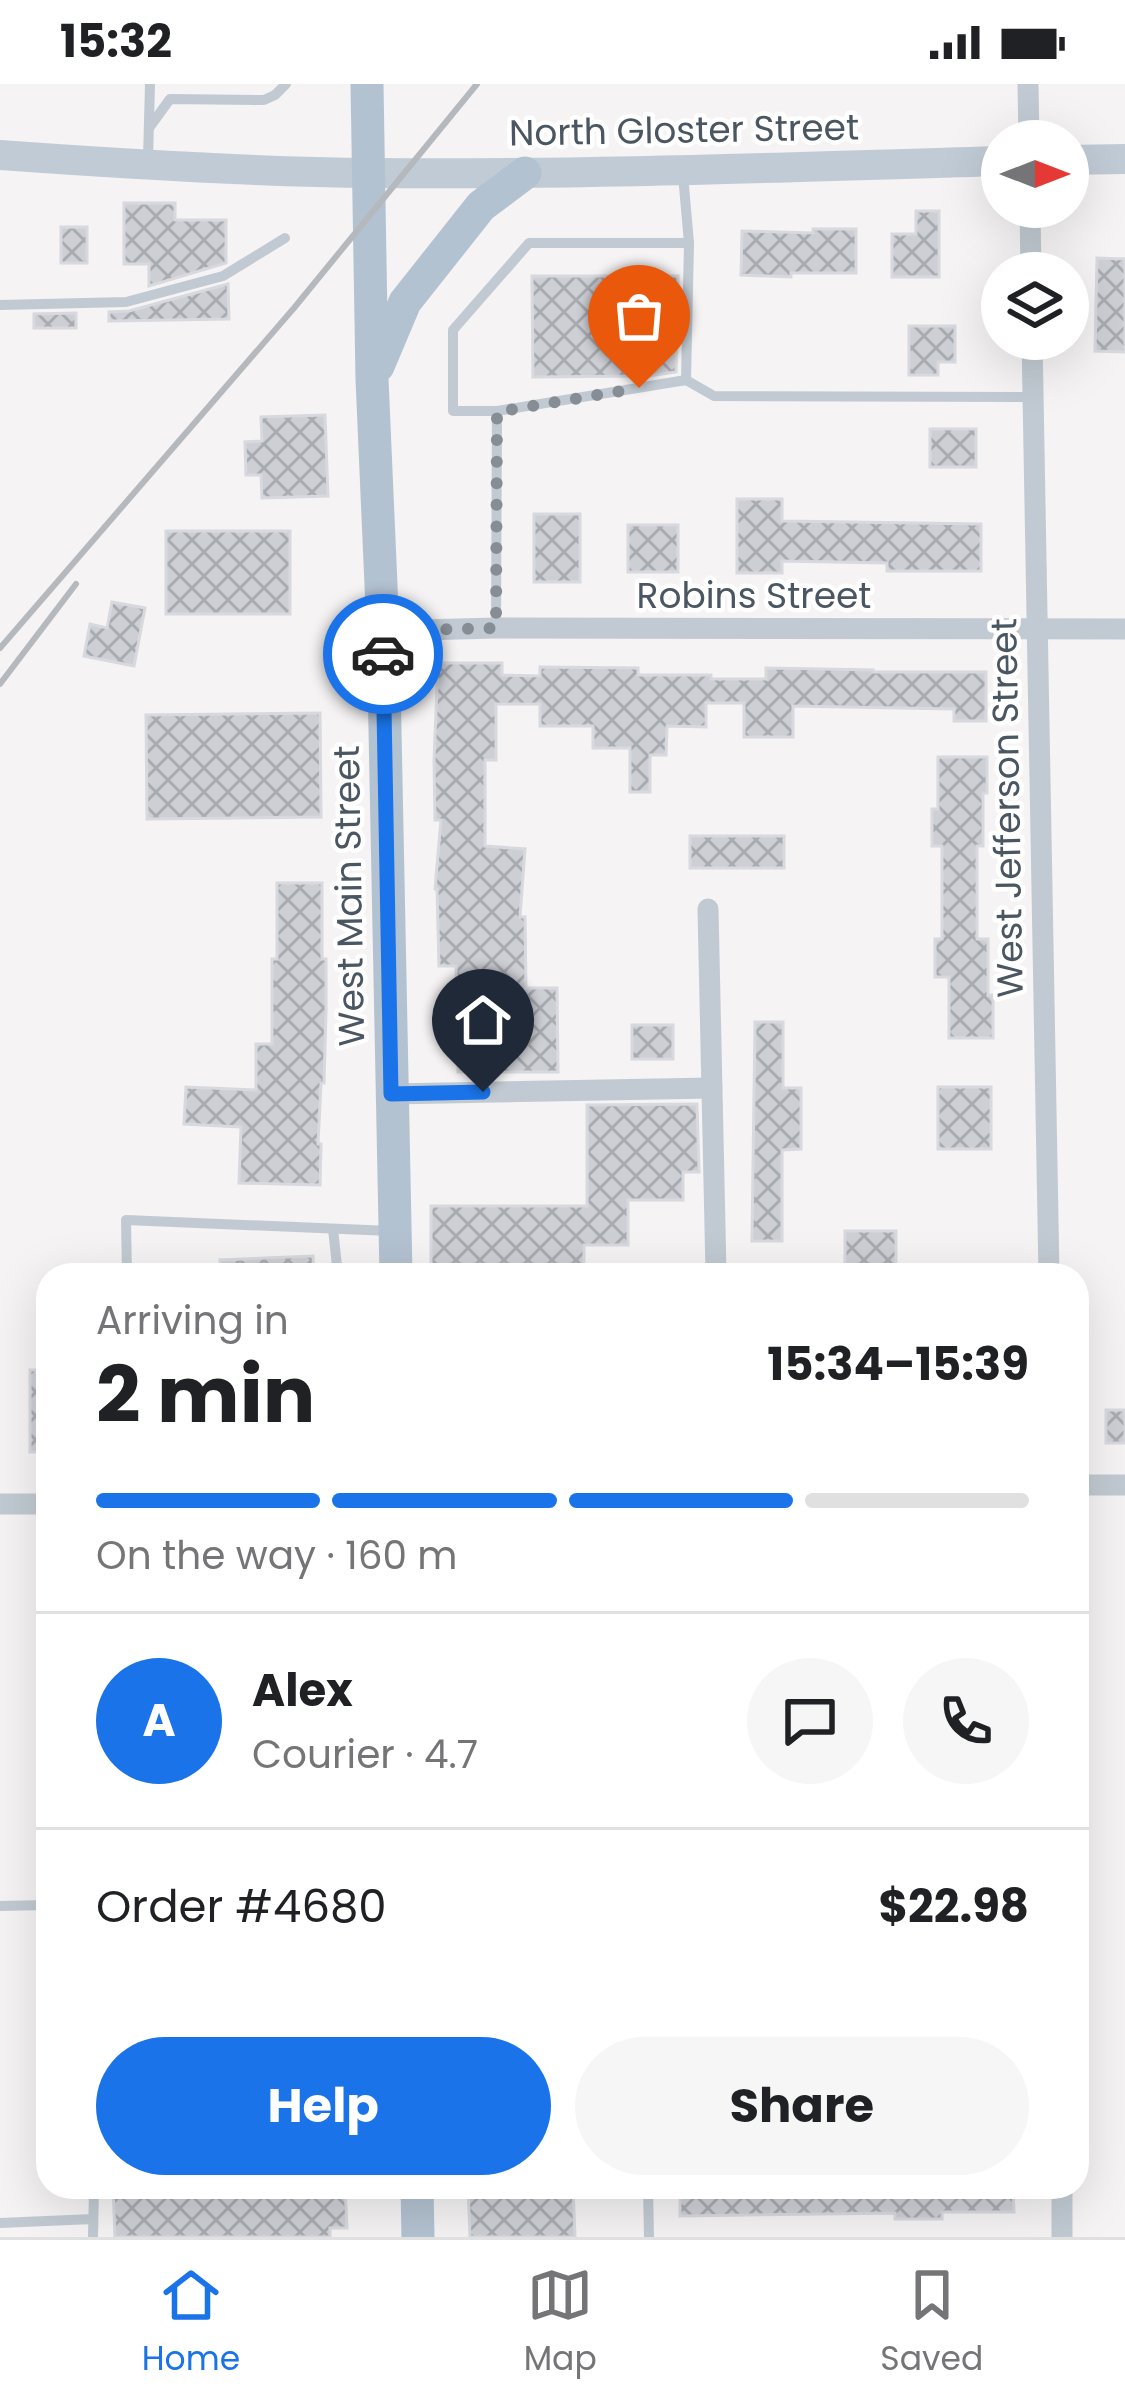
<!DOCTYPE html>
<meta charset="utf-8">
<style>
:root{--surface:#fff;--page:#f6f6f6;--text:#202124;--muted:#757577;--line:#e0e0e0;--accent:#1a73e8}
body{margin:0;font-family:Poppins,sans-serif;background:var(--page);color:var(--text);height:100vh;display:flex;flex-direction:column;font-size:45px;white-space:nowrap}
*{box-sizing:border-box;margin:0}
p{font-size:39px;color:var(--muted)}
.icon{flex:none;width:66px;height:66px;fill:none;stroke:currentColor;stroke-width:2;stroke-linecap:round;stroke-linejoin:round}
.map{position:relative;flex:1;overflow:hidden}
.side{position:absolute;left:36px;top:1179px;width:1053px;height:936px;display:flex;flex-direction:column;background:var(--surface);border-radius:36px;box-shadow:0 12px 48px #0002}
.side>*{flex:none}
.needle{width:78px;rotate:90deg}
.controls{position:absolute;left:981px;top:36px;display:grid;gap:24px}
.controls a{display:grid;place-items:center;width:108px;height:108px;border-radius:50%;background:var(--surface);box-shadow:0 12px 48px #0002;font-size:60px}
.pin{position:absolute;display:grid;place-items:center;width:102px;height:102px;color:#fff;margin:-123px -51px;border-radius:50% 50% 50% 0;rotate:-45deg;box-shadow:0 0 12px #0007}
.pin .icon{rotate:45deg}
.courier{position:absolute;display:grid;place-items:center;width:120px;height:120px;margin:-60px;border:9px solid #1a73e8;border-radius:50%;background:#fff;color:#222;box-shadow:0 3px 15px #0007}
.summary em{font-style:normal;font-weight:700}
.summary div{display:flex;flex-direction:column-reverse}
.summary{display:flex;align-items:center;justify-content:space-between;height:204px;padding:0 60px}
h1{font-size:78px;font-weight:700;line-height:90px}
.bar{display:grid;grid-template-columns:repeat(4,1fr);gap:18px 12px;align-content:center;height:144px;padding:0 60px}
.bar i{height:15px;border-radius:9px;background:var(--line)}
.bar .selected{background:var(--accent)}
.bar p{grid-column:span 4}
.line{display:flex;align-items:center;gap:30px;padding:0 60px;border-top:3px solid var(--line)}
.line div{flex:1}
.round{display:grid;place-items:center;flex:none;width:126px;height:126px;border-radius:63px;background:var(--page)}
.action{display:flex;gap:24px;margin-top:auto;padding:24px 60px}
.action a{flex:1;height:138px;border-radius:72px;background:var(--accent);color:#fff;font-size:48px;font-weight:700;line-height:138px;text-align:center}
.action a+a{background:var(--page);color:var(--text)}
.status{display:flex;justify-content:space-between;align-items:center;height:84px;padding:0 60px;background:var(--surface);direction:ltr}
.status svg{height:33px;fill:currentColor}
.dock{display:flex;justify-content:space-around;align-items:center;height:168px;border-top:3px solid var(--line);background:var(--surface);font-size:33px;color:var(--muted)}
.dock a{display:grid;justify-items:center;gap:6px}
.dock .selected{color:var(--accent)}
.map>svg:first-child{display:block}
</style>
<div class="status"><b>15:32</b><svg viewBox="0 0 49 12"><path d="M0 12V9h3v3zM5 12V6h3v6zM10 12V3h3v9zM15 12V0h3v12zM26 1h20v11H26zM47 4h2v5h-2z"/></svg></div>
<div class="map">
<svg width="1125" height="2153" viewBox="0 0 1125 2153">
<defs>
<pattern id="building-cross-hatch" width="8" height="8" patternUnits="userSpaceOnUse" patternTransform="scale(3)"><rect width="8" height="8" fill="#cdcfd5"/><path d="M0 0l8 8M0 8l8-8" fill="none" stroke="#a8abb0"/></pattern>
</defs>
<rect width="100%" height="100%" fill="#f5f3f3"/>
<g fill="url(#building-cross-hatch)" stroke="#d7d9de" stroke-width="3">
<path d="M124,119H175V136H226V179L149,202V180H124Z"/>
<path d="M916,127H939V193H892V150H916Z"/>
<rect x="61" y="143" width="26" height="36"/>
<path d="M813,145H856V189H791V193L741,191L742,147L813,149Z"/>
<path d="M1097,174L1125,175V268L1095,267Z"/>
<path d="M532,192H678L676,288L648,292L533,293Z"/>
<path d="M228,200L229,235L109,237V228L129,227Z"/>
<path d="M76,229V244H34V230Z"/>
<path d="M909,242H955V278H938V291H909Z"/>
<path d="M325,331L328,412L262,414L261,391H246L245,358L262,357L261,333Z"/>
<rect x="930" y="345" width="46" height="38"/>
<path d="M737,415H782V437L981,440V487H887V479L782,477V489H737Z"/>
<rect x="534" y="430" width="46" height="68"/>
<rect x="628" y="441" width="50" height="47"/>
<rect x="166" y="447" width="124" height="83"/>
<path d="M112,518L145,524L134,582L84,572L90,540L107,544Z"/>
<path d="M438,579H502V591L540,592V583L638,584V591H711V595H766V584L873,586V588H986V637H954V625L793,622V653H744V619H706V643L667,642L666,671H650V708H630V664H593V642H540V620H496V676H485V762L525,765L520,833H525L526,904H557L558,988H458L456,882H439L437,805H435L441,736H435L434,676Z"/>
<path d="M320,629L321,733L147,735L146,631Z"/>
<path d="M938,673H987V709H983V762H977V855H988V911H993V954H949V893H935V855H942V762H932V725H938Z"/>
<rect x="690" y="752" width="94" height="32"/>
<path d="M277,799H322V875H326V927L324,999H321L318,1060H321L320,1101L239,1099L241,1043L184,1040L186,1003L256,1006V960H272V875H277Z"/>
<path d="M755,938H783V1004H801V1065L782,1066V1157H752Z"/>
<rect x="632" y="941" width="41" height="34"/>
<rect x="938" y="1003" width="53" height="62"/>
<path d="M697,1020L699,1088H683V1116H628V1161H584V1191H431V1122H587V1021Z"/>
<rect x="845" y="1147" width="51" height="44"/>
<path d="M313,1172L314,1191H220V1176Z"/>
<rect x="30" y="1286" width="18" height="82"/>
<rect x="1106" y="1326" width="19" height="33"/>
<path d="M113,2103H345L347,2144H330V2153H115Z"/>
<path d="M468,2103H573L575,2153H470Z"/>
<path d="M680,2103H1013L1014,2128H942V2135H895V2129L680,2132Z"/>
</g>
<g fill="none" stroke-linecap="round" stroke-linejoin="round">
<g stroke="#c1cad2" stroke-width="10">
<path d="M149,44L170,15L264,16L275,11L286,0"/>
<path d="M148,75L150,0"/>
<path d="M0,221L126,218L223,192L285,154"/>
<path d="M686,296L689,159"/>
<path d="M497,327L686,296L714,312L1033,313"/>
<path d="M496,544L497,327H453V246L529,159H689L683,91"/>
<path d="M333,1145L338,1191"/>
<path d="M127,1191L126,1136L391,1147"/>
<path d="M0,1822L48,1821"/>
<path d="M648,2103L649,2153"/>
<path d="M0,2139L93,2135"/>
<path d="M93,2153L94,2103"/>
</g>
<g stroke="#c1cad2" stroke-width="21">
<path d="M1028,0L1029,57"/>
<path d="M1030,123L1031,189"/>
<path d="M1032,255L1049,1191"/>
<path d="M383,547L496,544L1125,545"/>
<path d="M708,825L716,1189"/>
<path d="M391,1010L712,1004"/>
<path d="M1077,1401H1125"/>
<path d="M0,1420H48"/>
<path d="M1062,2103V2153"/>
</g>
<g stroke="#c1cbd6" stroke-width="30">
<path d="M0,71C124,80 249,88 373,89C583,91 792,83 1002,77"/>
<path d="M1068,76L1125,75"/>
</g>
<g stroke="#b3c2d1" stroke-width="33">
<path d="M367,0L372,295L383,547L396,1191"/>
<path d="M378,282L405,218L481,122L525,89"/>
<path d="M417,2103L418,2153"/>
</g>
<g stroke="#b5b8bd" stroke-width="6">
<path d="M0,564L294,224L477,0"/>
<path d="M0,600L76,500"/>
</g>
</g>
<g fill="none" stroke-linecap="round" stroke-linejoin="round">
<path stroke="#868d94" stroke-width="12" stroke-dasharray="0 21.6" d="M383,570V547L496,544L497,328L639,304"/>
<path stroke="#1a73e8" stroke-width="15" d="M383,570L391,1010L483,1008"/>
</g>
<g text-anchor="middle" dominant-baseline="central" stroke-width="9" stroke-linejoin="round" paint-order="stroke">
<g font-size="36" fill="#4a5661" stroke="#fff">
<text transform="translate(684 46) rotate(-1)">North Gloster Street</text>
<text x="754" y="511">Robins Street</text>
<text transform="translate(1007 724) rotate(-91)">West Jefferson Street</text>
<text transform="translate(349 812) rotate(-91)">West Main Street</text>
</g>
</g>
</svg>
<div class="controls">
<a><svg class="needle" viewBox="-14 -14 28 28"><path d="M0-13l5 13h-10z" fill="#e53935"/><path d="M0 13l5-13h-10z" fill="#757577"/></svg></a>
<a><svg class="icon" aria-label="layers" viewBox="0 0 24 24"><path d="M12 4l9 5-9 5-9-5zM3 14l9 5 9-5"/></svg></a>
</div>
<div class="pin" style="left:639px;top:304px;background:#ea580c"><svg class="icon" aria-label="bag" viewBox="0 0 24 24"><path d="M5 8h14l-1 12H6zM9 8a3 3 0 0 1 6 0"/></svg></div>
<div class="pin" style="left:483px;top:1008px;background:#1f2937"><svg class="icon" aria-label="home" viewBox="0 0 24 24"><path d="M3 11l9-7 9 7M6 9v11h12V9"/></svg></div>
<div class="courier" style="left:383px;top:570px"><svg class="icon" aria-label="car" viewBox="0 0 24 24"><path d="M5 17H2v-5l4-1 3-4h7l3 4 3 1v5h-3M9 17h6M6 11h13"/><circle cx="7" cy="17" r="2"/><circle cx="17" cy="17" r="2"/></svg></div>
<section class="side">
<div class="summary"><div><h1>2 min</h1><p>Arriving in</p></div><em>15:34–15:39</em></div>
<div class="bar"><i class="selected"></i><i class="selected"></i><i class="selected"></i><i></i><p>On the way · 160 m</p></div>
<div class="line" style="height:216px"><b class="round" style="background:var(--accent);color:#fff">A</b><div><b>Alex</b><p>Courier · 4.7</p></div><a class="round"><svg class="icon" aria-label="chat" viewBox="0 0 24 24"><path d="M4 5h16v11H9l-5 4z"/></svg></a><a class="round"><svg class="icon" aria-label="phone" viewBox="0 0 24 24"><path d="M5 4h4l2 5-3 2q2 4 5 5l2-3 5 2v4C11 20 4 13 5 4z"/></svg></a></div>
<div class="line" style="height:156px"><div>Order #4680</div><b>$22.98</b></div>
<div class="action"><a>Help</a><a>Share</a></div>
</section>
</div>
<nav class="dock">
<a class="selected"><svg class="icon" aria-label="home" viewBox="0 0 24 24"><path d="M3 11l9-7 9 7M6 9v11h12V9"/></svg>Home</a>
<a><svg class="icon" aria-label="map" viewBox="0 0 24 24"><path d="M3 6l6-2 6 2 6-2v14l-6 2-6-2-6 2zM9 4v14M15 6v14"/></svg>Map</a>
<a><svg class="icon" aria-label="saved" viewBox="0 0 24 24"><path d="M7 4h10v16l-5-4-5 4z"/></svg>Saved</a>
</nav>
